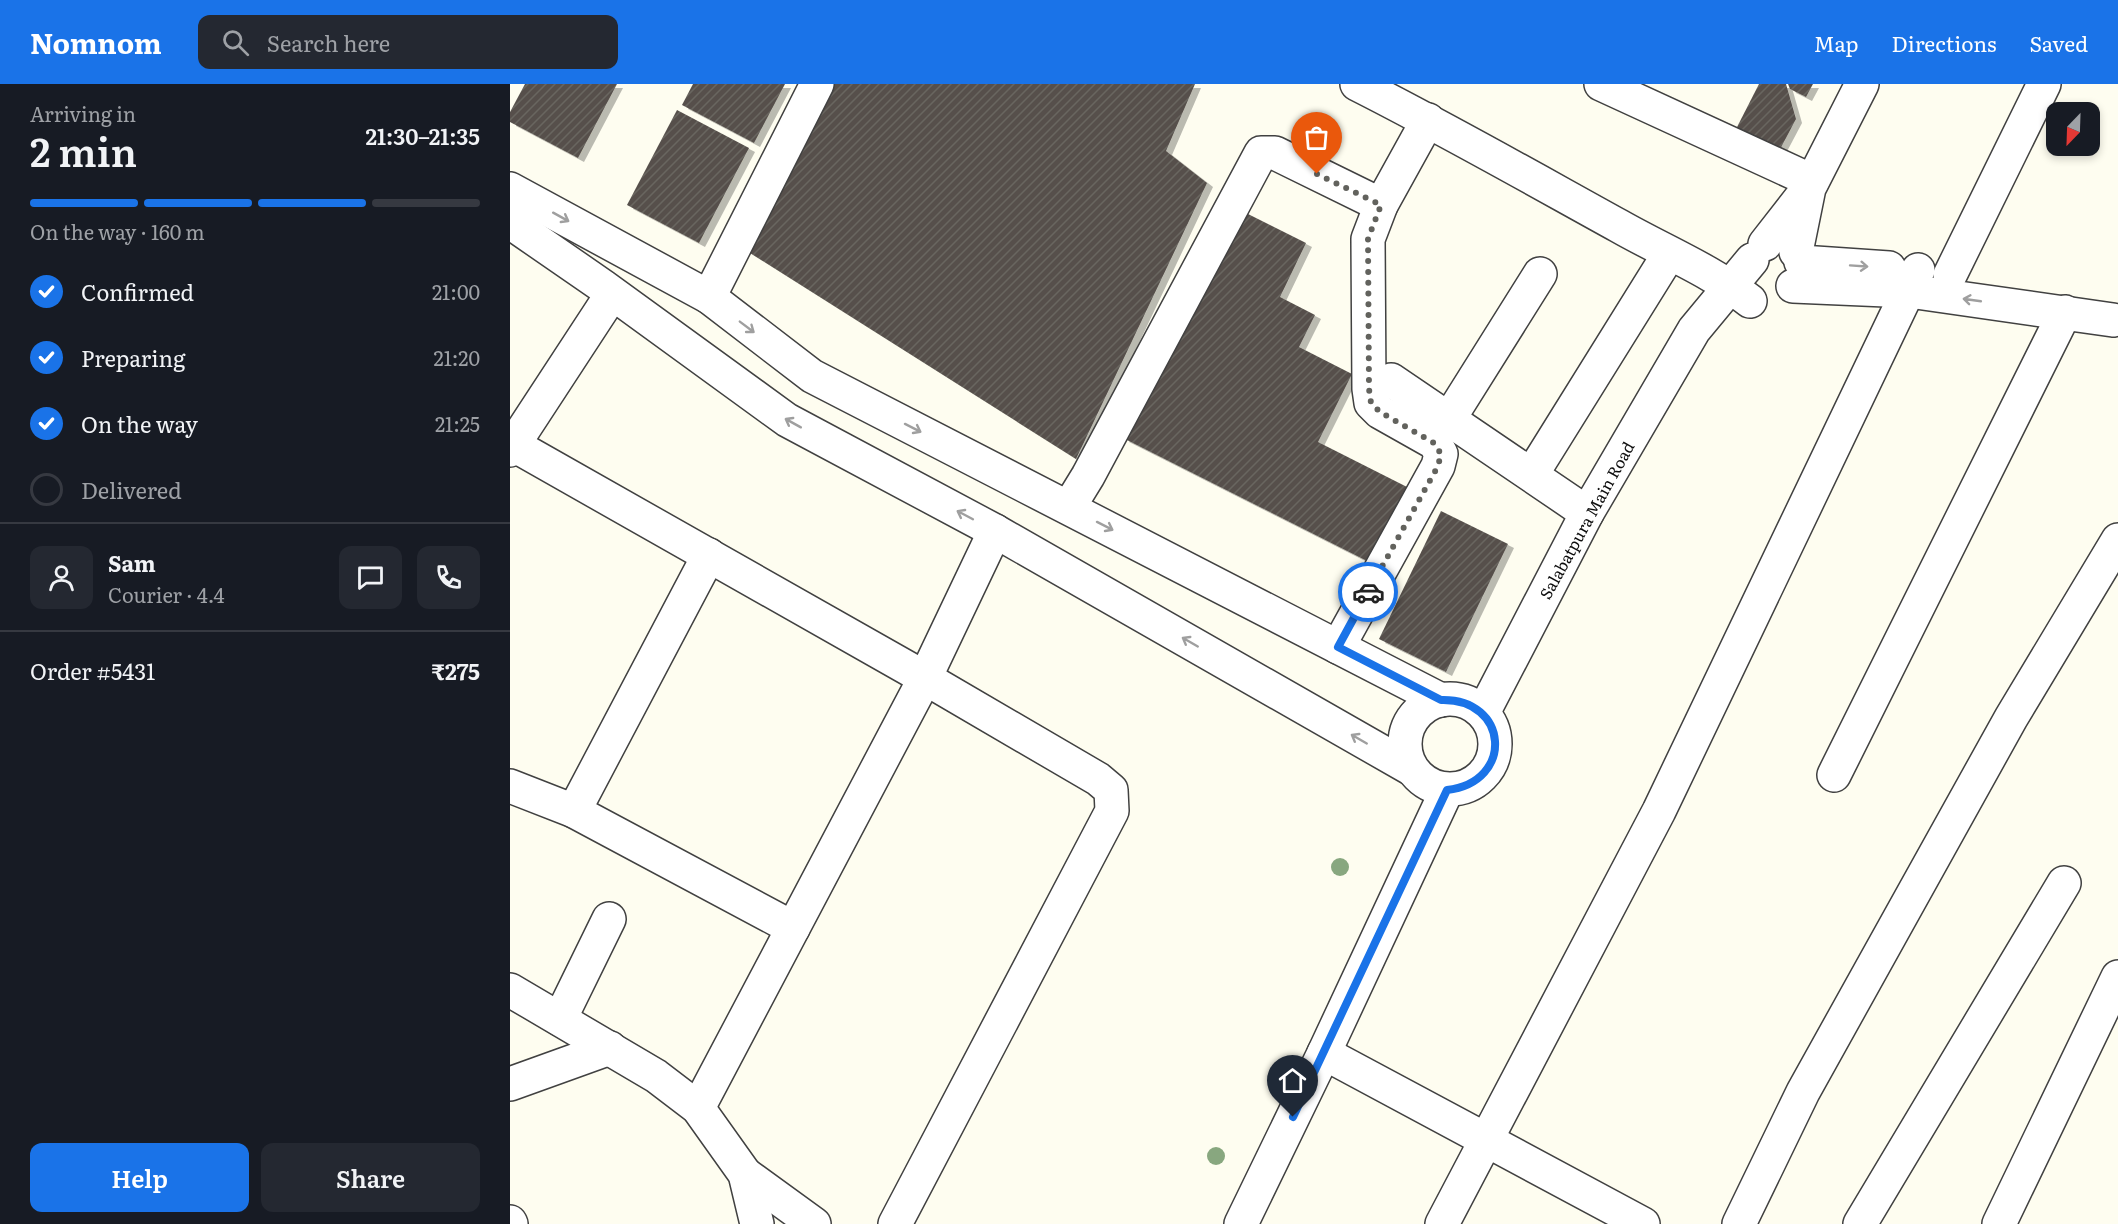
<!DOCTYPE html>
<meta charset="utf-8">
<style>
:root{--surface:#171b24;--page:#242831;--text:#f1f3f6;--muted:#9ea1a6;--line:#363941;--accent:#1a73e8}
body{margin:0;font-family:Literata,serif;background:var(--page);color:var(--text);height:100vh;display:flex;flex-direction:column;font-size:22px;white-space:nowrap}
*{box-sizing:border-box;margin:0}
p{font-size:20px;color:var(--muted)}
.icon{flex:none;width:33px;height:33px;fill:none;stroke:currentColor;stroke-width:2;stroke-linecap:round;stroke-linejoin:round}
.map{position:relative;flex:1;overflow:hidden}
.drawer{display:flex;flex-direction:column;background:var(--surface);width:510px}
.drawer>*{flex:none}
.needle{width:39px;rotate:203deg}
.tools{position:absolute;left:1536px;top:18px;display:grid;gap:12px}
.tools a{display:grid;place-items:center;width:54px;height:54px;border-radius:12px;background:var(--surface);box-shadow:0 3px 9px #0003;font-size:30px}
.pin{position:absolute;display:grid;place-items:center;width:51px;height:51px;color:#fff;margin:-62px -26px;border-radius:50% 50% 50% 0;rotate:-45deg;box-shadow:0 0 6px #0007}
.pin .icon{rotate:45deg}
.courier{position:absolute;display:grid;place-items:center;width:60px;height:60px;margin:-30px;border:4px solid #1a73e8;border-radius:50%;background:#fff;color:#222;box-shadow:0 2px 8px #0007}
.summary em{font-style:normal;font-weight:600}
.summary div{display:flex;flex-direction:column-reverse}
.summary{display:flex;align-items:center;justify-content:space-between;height:102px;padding:0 30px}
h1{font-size:39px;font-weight:600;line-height:45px}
.bar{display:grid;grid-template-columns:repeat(4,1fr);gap:9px 6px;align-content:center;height:72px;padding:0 30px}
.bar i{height:8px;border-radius:4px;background:var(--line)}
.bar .active{background:var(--accent)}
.bar p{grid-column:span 4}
.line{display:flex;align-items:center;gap:15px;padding:0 30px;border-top:2px solid var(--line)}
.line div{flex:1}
.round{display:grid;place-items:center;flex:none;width:63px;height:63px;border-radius:12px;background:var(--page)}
ol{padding:0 30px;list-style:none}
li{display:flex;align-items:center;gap:18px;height:66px}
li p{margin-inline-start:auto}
li .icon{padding:6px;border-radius:50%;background:var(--accent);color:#fff;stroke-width:4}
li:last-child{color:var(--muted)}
li i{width:33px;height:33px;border:3px solid var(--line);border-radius:50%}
.primary-button{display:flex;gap:12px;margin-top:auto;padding:12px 30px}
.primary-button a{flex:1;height:69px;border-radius:12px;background:var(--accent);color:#fff;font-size:24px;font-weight:600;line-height:69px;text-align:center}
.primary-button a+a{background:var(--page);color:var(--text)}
header{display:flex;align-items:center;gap:36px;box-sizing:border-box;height:84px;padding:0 30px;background:var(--accent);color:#fff}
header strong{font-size:28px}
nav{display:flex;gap:33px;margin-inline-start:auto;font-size:21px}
.search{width:420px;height:54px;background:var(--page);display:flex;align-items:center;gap:15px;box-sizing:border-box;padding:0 21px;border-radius:12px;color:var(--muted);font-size:22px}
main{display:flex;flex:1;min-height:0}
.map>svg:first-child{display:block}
</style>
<header>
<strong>Nomnom</strong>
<div class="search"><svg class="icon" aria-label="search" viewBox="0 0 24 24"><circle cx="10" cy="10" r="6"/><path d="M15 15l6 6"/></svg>Search here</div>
<nav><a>Map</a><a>Directions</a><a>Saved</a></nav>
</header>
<main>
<section class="drawer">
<div class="summary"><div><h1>2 min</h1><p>Arriving in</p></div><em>21:30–21:35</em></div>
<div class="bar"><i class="active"></i><i class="active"></i><i class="active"></i><i></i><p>On the way · 160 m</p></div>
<ol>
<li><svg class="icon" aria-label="check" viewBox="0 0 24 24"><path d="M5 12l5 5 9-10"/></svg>Confirmed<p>21:00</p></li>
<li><svg class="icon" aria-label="check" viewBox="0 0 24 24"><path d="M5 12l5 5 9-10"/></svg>Preparing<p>21:20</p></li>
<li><svg class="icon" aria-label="check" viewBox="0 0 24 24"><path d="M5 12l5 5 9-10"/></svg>On the way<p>21:25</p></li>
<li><i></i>Delivered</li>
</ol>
<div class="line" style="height:108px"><a class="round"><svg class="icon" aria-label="person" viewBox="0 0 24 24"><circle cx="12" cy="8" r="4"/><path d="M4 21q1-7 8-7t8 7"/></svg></a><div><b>Sam</b><p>Courier · 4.4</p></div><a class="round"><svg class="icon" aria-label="chat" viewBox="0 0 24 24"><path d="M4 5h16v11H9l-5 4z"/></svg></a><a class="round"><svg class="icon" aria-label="phone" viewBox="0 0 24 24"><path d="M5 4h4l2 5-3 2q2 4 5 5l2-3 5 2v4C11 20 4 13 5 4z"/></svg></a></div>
<div class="line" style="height:78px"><div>Order #5431</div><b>₹275</b></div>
<div class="primary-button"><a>Help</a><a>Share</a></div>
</section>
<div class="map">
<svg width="1608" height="1140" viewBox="0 0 1608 1140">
<defs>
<pattern id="building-hatch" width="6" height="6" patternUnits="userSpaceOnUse" patternTransform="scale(1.5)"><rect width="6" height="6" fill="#56504b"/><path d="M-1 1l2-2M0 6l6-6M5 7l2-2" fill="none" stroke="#696561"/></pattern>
<filter id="shadow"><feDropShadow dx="6" dy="4" stdDeviation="0" flood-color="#0004"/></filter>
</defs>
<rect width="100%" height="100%" fill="#fefdf0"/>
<g fill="url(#building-hatch)" filter="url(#shadow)">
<path d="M15,0H107L68,74L0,38V28Z"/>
<path d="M183,0H275L244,59L172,21Z"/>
<path d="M317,0H685L656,67L697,99L566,375L229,162Z"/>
<path d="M1249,0H1276L1286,35L1267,71L1224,49Z"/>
<path d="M1278,0H1303L1296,13L1280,5Z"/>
<path d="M167,26L239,64L189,159L117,121Z"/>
<path d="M728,125L796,159L770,213L805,231L789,263L842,290L808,358L901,405L863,480L613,354Z"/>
<path d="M931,427L998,460L936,588L869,555Z"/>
</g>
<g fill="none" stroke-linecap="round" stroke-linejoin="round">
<defs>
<g id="minor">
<path d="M847,0C936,45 1022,94 1109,142C1151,166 1202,187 1240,217"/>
<path d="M1091,0L1302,97"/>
<path d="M0,105L199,213L302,292L931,616"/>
<path d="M0,138L94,203L277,336L485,447L900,684"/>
<path d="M1255,160L1294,110"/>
<path d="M1286,168L1299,104L1352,0"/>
<path d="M1291,178L1379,184"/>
<path d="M1440,191L1534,0"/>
<path d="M1283,202L1399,207L1603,236"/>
<path d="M199,213L307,0"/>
<path d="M881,296L1077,429"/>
<path d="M939,335L1030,190"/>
<path d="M2,360L415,594L588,695L601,706L602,727L385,1140"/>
<path d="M0,366L102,210"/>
<path d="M1022,390L1159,170"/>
<path d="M559,423L578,392L751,69H765L871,121"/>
<path d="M828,563L928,382L931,370L925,359L870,328L861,319L859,305L858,155L871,121L918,36"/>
<circle cx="940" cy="660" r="45"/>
<path d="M973,629L1077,429L1184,246L1242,176"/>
<path d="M1324,691L1555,228"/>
<path d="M0,702L64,727L283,844"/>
<path d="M64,727L199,471"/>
<path d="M0,906L146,992L188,1024L235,1090L247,1140"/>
<path d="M50,935L99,835"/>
<path d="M814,969L1133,1140"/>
<path d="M0,1000L100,964"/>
<path d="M188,1024L415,594L485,447"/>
<path d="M235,1090L304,1140"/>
<path d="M0,1138L1,1140"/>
<path d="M731,1140L814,969L937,706"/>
<path d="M932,1140L1149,727L1408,186"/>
<path d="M1229,1140L1293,1008L1501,634L1608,456"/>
<path d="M1350,1140L1554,799"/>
<path d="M1489,1140L1608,893"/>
</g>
</defs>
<use href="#minor" stroke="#414141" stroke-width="36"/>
<use href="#minor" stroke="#fff" stroke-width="33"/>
</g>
<g fill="#88a77f">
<circle cx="830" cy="783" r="9"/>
<circle cx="706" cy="1072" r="9"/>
</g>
<defs><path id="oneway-shaft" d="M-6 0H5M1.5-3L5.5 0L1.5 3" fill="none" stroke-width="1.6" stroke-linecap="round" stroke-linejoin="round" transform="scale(1.5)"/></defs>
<g stroke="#9f9f9f">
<use href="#oneway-shaft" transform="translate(51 133) rotate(29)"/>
<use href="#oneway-shaft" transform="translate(1349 182) rotate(4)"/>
<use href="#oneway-shaft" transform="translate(1462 216) rotate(-172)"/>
<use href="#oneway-shaft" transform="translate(237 243) rotate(37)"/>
<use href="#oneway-shaft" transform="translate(283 339) rotate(-151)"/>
<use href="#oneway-shaft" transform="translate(403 344) rotate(27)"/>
<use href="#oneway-shaft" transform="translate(455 431) rotate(-152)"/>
<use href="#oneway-shaft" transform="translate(595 442) rotate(27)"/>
<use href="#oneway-shaft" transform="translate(680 558) rotate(-150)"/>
<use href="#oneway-shaft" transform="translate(849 655) rotate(-150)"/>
</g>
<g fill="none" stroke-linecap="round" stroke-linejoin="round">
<path stroke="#62625d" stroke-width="6" stroke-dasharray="0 10.8" d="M807,90L871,121L858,155L859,305L861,319L870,328L924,359L931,370L928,382L858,508"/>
<path stroke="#1a73e8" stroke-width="8" d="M783,1033L937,706C1005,698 999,614 931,616L828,563L858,508"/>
</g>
<g text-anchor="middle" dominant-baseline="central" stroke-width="6" stroke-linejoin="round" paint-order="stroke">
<g font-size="16" fill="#0e0e0e" stroke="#fff">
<text transform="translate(1076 436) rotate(-61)">Salabatpura Main Road</text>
</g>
</g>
</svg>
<div class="tools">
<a><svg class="needle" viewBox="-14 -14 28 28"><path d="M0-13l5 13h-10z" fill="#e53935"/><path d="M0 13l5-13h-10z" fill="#9ea1a6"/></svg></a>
</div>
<div class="pin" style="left:807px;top:90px;background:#ea580c"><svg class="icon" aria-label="bag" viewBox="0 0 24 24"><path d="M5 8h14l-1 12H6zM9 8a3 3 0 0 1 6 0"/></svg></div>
<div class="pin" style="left:783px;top:1033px;background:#1f2937"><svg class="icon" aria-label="home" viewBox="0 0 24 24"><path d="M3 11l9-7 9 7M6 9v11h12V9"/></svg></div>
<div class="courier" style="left:858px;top:508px"><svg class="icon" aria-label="car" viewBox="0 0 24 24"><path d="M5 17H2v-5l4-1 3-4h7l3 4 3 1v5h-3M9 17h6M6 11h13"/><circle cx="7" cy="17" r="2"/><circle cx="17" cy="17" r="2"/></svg></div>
</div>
</main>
